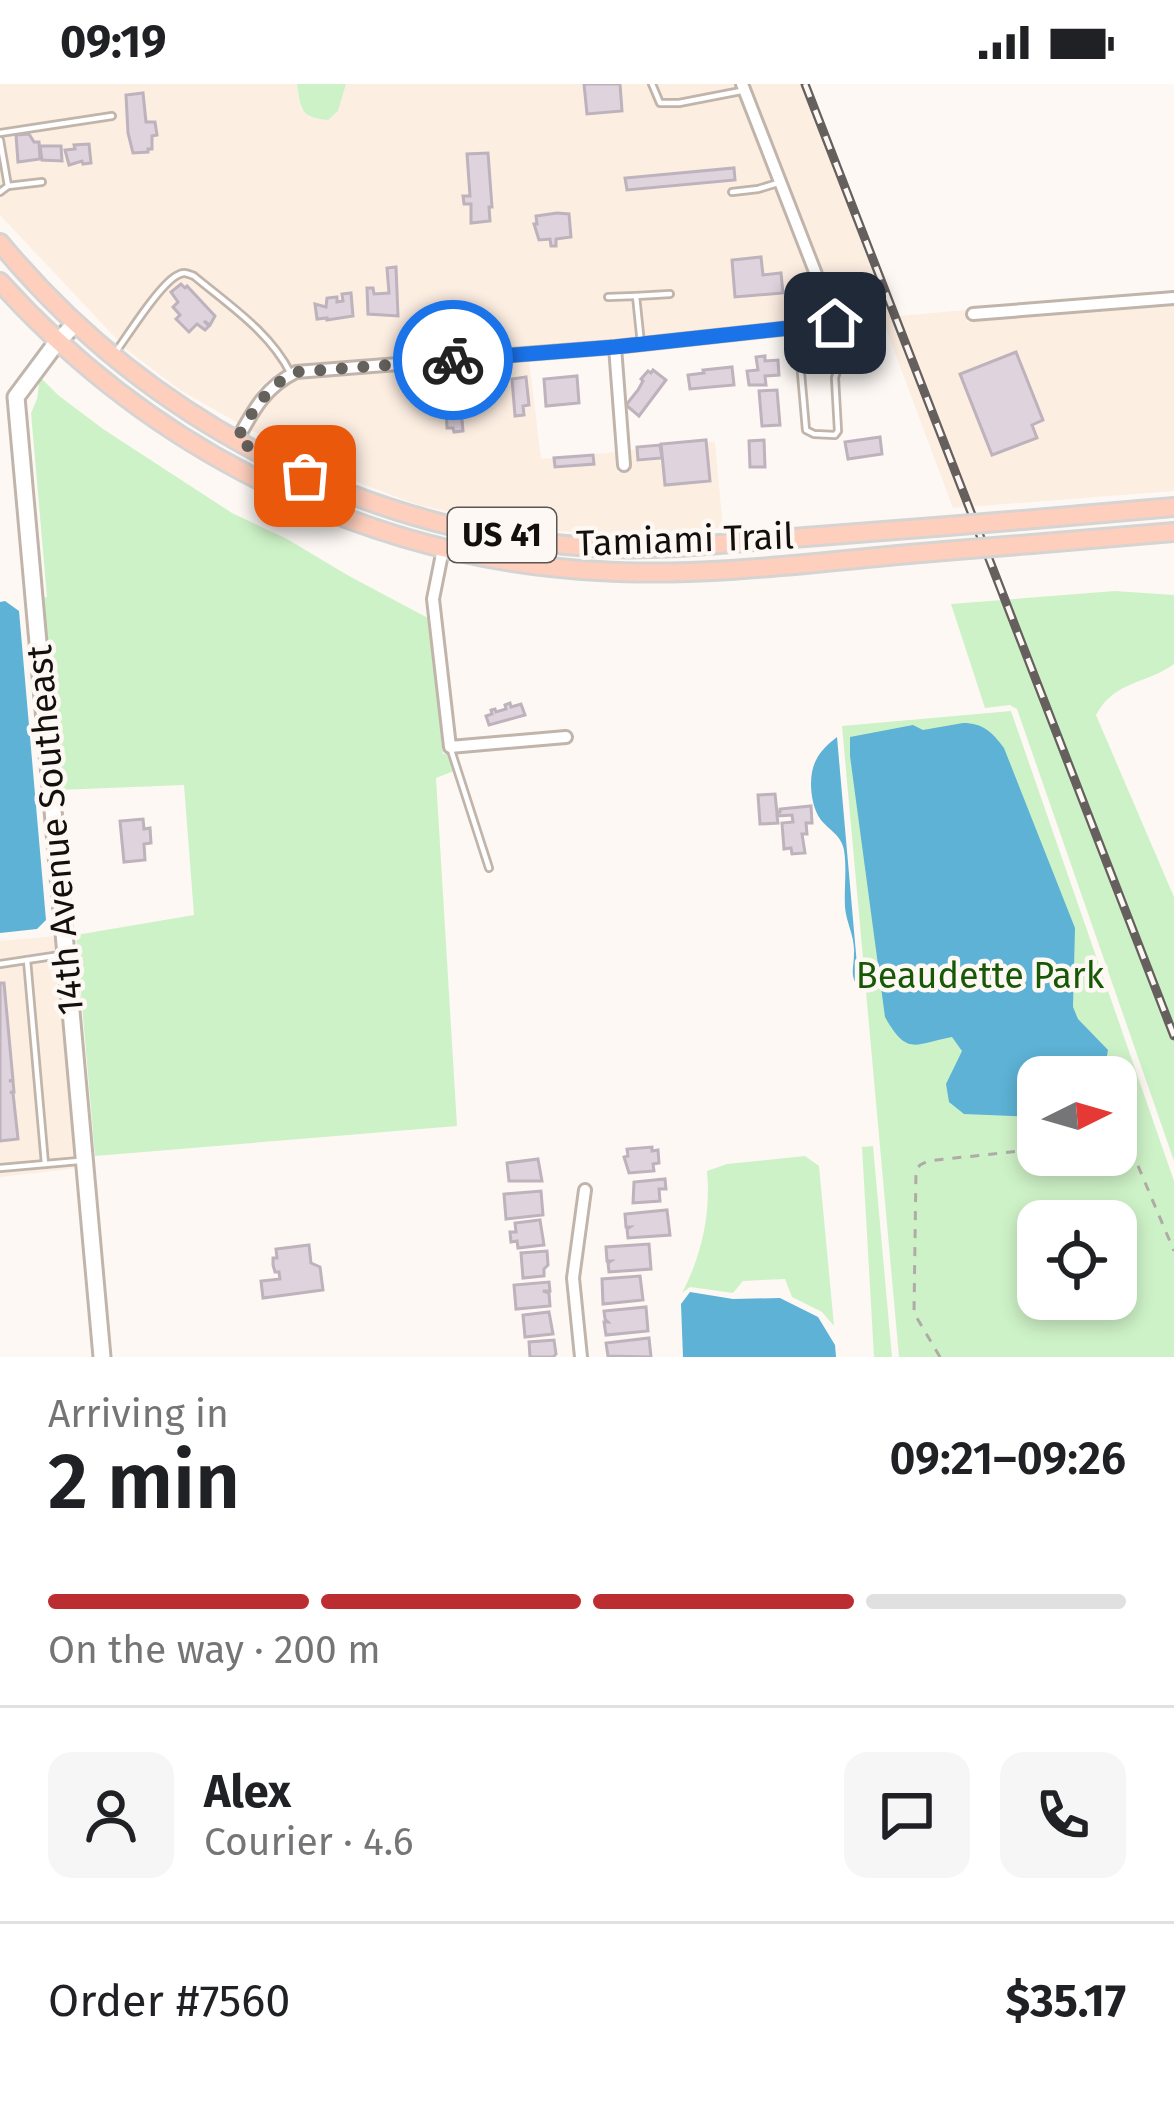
<!DOCTYPE html>
<meta charset="utf-8">
<style>
:root{--surface:#fff;--page:#f6f6f6;--text:#202124;--muted:#757577;--line:#e0e0e0;--accent:#bc2d31}
body{margin:0;font-family:"Fira Sans",sans-serif;background:var(--page);color:var(--text);height:100vh;display:flex;flex-direction:column;font-size:45px;white-space:nowrap}
*{box-sizing:border-box;margin:0}
p{font-size:39px;color:var(--muted)}
.icon{flex:none;width:66px;height:66px;fill:none;stroke:currentColor;stroke-width:2;stroke-linecap:round;stroke-linejoin:round}
.map{position:relative;height:1273px;overflow:hidden}
.drawer{display:flex;flex-direction:column;background:var(--surface);flex:1}
.drawer>*{flex:none}
.needle{width:78px;rotate:85deg}
.fabs{position:absolute;left:1017px;top:972px;display:grid;gap:24px}
.fabs a{display:grid;place-items:center;width:120px;height:120px;border-radius:24px;background:var(--surface);box-shadow:0 6px 18px #0003;font-size:60px}
.pin{position:absolute;display:grid;place-items:center;width:102px;height:102px;color:#fff;margin:-51px;border-radius:24px;box-shadow:0 6px 18px #0006}
.courier{position:absolute;display:grid;place-items:center;width:120px;height:120px;margin:-60px;border:9px solid #1a73e8;border-radius:50%;background:#fff;color:#222;box-shadow:0 3px 15px #0007}
.summary em{font-style:normal;font-weight:600}
.summary div{display:flex;flex-direction:column-reverse}
.summary{display:flex;align-items:center;justify-content:space-between;height:204px;padding:0 48px}
h1{font-size:78px;font-weight:600;line-height:90px}
.bar{display:grid;grid-template-columns:repeat(4,1fr);gap:18px 12px;align-content:center;height:144px;padding:0 48px}
.bar i{height:15px;border-radius:9px;background:var(--line)}
.bar .on{background:var(--accent)}
.bar p{grid-column:span 4}
.line{display:flex;align-items:center;gap:30px;padding:0 48px;border-top:3px solid var(--line)}
.line div{flex:1}
.round{display:grid;place-items:center;flex:none;width:126px;height:126px;border-radius:24px;background:var(--page)}
.status{display:flex;justify-content:space-between;align-items:center;height:84px;padding:0 60px;background:var(--surface);direction:ltr}
.status svg{height:33px;fill:currentColor}
.map>svg:first-child{display:block}
</style>
<div class="status"><b>09:19</b><svg viewBox="0 0 49 12"><path d="M0 12V9h3v3zM5 12V6h3v6zM10 12V3h3v9zM15 12V0h3v12zM26 1h20v11H26zM47 4h2v5h-2z"/></svg></div>
<div class="map">
<svg width="1174" height="1273" viewBox="0 0 1174 1273">
<rect width="100%" height="100%" fill="#fdf8f4"/>
<g fill="#fdeee2">
<path d="M0,0H297L301,26L338,27L346,0H734L825,233L614,256L295,282L276,290L259,304L238,339L180,306L126,265L0,131Z"/>
<path d="M750,0H808L899,232L965,226L967,238L1174,221V407L953,424L882,234L843,238Z"/>
<path d="M529,276L541,375L616,368L617,388L631,387V366L715,358L723,444L618,450L557,447L494,437L418,421L349,395L251,346L271,313L284,302L298,295Z"/>
<path d="M56,852L77,1084L0,1093V857Z"/>
</g>
<g fill="#cef2c7" fill-rule="evenodd">
<path d="M297,0H346L338,27L328,36C300,33 301,26 297,0Z"/>
<path d="M40,293L58,311L103,345L232,429L287,455L349,492L428,534L443,670L458,669L459,685L436,694L457,1042L95,1072L76,851L194,831L184,701L58,706L41,514L47,513L31,329L37,315Z"/>
<path d="M1115,507L1174,511V580C1147,600 1115,596 1096,631L1174,813V1077L1017,625L1010,621L985,624L951,520Z"/>
<path d="M1011,627L1174,1097V1273H899L842,642ZM1038,993H1116V1071H1038ZM1038,1137H1116V1215H1038Z"/>
<path d="M873,1062L892,1273H874L862,1063Z"/>
<path d="M805,1072L819,1082L834,1242L822,1228L792,1213L785,1195L743,1197L733,1209L690,1203L682,1209C702,1171 711,1129 707,1087L727,1080Z"/>
</g>
<g fill="#5db2d5">
<path d="M5,517L19,527L46,836L37,845L0,849V518Z"/>
<path d="M963,639C983,639 992,648 1004,664L1075,844L1073,923L1078,935L1108,966L1103,993H1038V1033L964,1030L949,1018L946,1000L962,967L952,953C916,959 908,974 885,933L850,672V653L913,641L923,646Z"/>
<path d="M837,653L859,904C849,891 854,885 854,869C855,853 846,838 845,823C844,803 847,785 844,766C841,751 830,747 821,736C814,727 811,712 811,700C811,678 820,666 837,653Z"/>
<path d="M690,1208L733,1215L780,1214L818,1233L835,1261L836,1273H683L681,1220Z"/>
</g>
<g fill="#dfd3dd" stroke="#beb2bc" stroke-width="3">
<path d="M584,0H620L622,27L587,30Z"/>
<path d="M143,9L146,38H155L157,51L152,52V65H148V68L133,69L128,49L126,11Z"/>
<path d="M29,50L34,58H39L40,75L18,78L16,51Z"/>
<path d="M89,60L91,79L83,80L82,77L69,81L65,66L75,65L74,61Z"/>
<path d="M40,62H61L62,77L42,76Z"/>
<path d="M488,69L492,123H489L490,137L471,139V120H464L463,112H470L467,70Z"/>
<path d="M734,84L735,96L627,106L625,94Z"/>
<path d="M557,129L569,130L571,153L556,155V162H551L550,155L539,156L534,140H537L536,132Z"/>
<path d="M761,173L763,191L781,189L783,209L735,213L732,176Z"/>
<path d="M396,183L398,232L368,230L367,204H373L374,210L389,209L387,184Z"/>
<path d="M181,200L185,204L187,202L215,232L210,241L204,237L209,242L205,246L197,240L189,248L176,235L180,231L173,223L178,218L171,208Z"/>
<path d="M351,209L353,232L327,236V234L317,235L315,220L326,223L327,214L337,213V218L343,217L342,210Z"/>
<path d="M1016,268L1043,336L1032,341L1037,354L992,371L960,290Z"/>
<path d="M765,272V277L778,276L779,291L765,292L766,301H749L747,287L758,286L756,273Z"/>
<path d="M732,283L734,301L690,305L688,291L704,289L703,286Z"/>
<path d="M653,286L666,296L639,332L626,321L638,306L643,297L641,295L648,287L651,289Z"/>
<path d="M577,292L579,319L546,322L544,295Z"/>
<path d="M526,293L529,321L523,322L524,331L515,332L512,295Z"/>
<path d="M777,306L780,341L762,342L759,307Z"/>
<path d="M460,313L461,319H464V324L461,325L463,347L454,348L453,344H447L446,325L453,324L452,314Z"/>
<path d="M880,353L882,370L848,375L845,358Z"/>
<path d="M706,356L710,397L665,401L661,360Z"/>
<path d="M764,356L765,383H750L749,357Z"/>
<path d="M660,361L662,374L638,376L637,363Z"/>
<path d="M593,371L594,380L555,383L554,374Z"/>
<path d="M510,619L511,623L521,620L525,631L489,641L486,632L492,630L491,626L495,625L496,628L506,625L505,621Z"/>
<path d="M775,710L777,729L780,728V725L811,722L812,739H806L807,750H802L805,769L792,770L791,764L784,765L782,739L793,738L792,731L777,732L778,739L760,740L758,711Z"/>
<path d="M143,735L144,745L150,744L151,759L144,760L145,776L124,778L120,737Z"/>
<path d="M0,899H4L13,996L9,997H13L14,1008H10L13,1009L18,1055L0,1057Z"/>
<path d="M652,1063V1067L658,1066L659,1079L653,1080L654,1087L629,1089L624,1073L628,1072L627,1065Z"/>
<path d="M538,1075L542,1097H509L507,1079Z"/>
<path d="M665,1095L666,1105H659L660,1117L633,1119L634,1098Z"/>
<path d="M541,1107L543,1131L506,1135L504,1110Z"/>
<path d="M667,1126L670,1151L628,1154L627,1145L630,1143H626L625,1130Z"/>
<path d="M540,1136L544,1161L518,1164L517,1157L511,1158L510,1148H516L515,1139Z"/>
<path d="M649,1160L651,1185L609,1188L608,1179L611,1177H607L606,1163Z"/>
<path d="M309,1161L311,1179L320,1183L323,1206L263,1214L261,1197L280,1195L279,1188H275L273,1181V1174H277L276,1165Z"/>
<path d="M547,1167L548,1181L544,1185V1192L523,1194L521,1169Z"/>
<path d="M640,1192L643,1216L603,1220L602,1195Z"/>
<path d="M549,1198L550,1207H543L549,1209L550,1222L516,1225L514,1201Z"/>
<path d="M646,1223L648,1247L606,1251L604,1238H608L605,1235L604,1227Z"/>
<path d="M549,1228L553,1250L525,1253L523,1231Z"/>
<path d="M649,1254L651,1273L608,1272L606,1259Z"/>
<path d="M554,1256L556,1270L553,1273H530L529,1258Z"/>
</g>
<g fill="none" stroke-linecap="round" stroke-linejoin="round">
<defs>
<g id="lane">
<path d="M652,0L660,19H679L741,7"/>
<path d="M0,49L112,32"/>
<path d="M0,56L8,102L0,108"/>
<path d="M8,102L42,98"/>
<path d="M732,108L758,105L781,98"/>
<path d="M608,213L636,212"/>
<path d="M805,246L800,253L799,266L806,346L814,350L835,351L838,347L835,294L846,253L842,240L835,239"/>
<path d="M641,260L636,212L670,210"/>
<path d="M115,269C128,251 158,203 176,192C184,187 186,189 194,192C230,222 270,248 291,290"/>
<path d="M450,663L489,784"/>
<path d="M27,876L45,1080"/>
<path d="M0,880L60,871"/>
<path d="M0,1084L79,1077"/>
</g>
<g id="street">
<path d="M973,230L1174,214"/>
<path d="M615,263L624,381"/>
<path d="M237,356C253,327 265,303 296,288L615,263L835,239L742,0"/>
<path d="M443,465L433,515L450,663L566,653"/>
<path d="M581,1273L573,1194L585,1106"/>
</g>
<path id="secondary" d="M75,240L57,258L16,313L102,1273"/>
<g id="primary">
<path d="M0,159C146,335 361,448 590,463C644,467 699,462 754,457C814,452 875,448 935,443"/>
<path d="M0,198C153,368 369,475 599,487C713,494 830,476 944,467"/>
<path d="M1023,436L1174,423"/>
<path d="M1032,460L1174,448"/>
</g>
</defs>
<use href="#lane" stroke="#c1b5ab" stroke-width="10"/>
<use href="#street" stroke="#c1b5ab" stroke-width="16"/>
<use href="#secondary" stroke="#c1b5ab" stroke-width="21"/>
<use href="#primary" stroke="#d5d4d3" stroke-width="22"/>
<g stroke="#b0aba7" stroke-width="3" stroke-dasharray="9 9" stroke-linecap="butt">
<path d="M1116,1057L1127,1060L1133,1070L1174,1167"/>
<path d="M940,1273L914,1229L916,1086L920,1081L928,1077L1038,1065"/>
</g>
<use href="#lane" stroke="#fff" stroke-width="4.5"/>
<use href="#street" stroke="#fff" stroke-width="10"/>
<use href="#secondary" stroke="#fff" stroke-width="15"/>
<use href="#primary" stroke="#fecfbd" stroke-width="16"/>
<defs>
<path id="rail" d="M805,0L1174,952"/>
</defs>
<use href="#rail" stroke="#65605d" stroke-width="9"/>
<use href="#rail" stroke="#fdf8f4" stroke-width="4.5" stroke-dasharray="14" stroke-linecap="butt"/>
<defs>
<g id="primary-bridge">
<path d="M935,443L1023,436"/>
<path d="M944,467L1032,460"/>
</g>
</defs>
<use href="#primary-bridge" stroke="#d5d4d3" stroke-width="22" stroke-linecap="butt"/>
<use href="#primary-bridge" stroke="#fecfbd" stroke-width="16"/>
</g>
<g fill="none" stroke-linecap="round" stroke-linejoin="round">
<path stroke="#65615d" stroke-width="12" stroke-dasharray="0 21.6" d="M305,392L236,356C253,328 265,303 296,288L453,276"/>
<path stroke="#1a73e8" stroke-width="15" d="M453,276L615,263L835,239"/>
</g>
<g text-anchor="middle" dominant-baseline="central" stroke-width="9" stroke-linejoin="round" paint-order="stroke">
<rect fill="#fdf8f4" stroke="#595552" stroke-width="3" x="448" y="424" width="108" height="54" rx="9"/>
<g font-size="33" font-weight="bold" fill="#130f0c">
<text x="502" y="451">US 41</text>
</g>
<g font-size="36" fill="#130f0c" stroke="#fdf8f4">
<text transform="translate(685 456) rotate(-2)">Tamiami Trail</text>
<text transform="translate(55 746) rotate(-95)">14th Avenue Southeast</text>
</g>
<g font-size="36" fill="#175806" stroke="#fdf8f4">
<text x="980" y="892">Beaudette Park</text>
</g>
</g>
</svg>
<div class="fabs">
<a><svg class="needle" viewBox="-14 -14 28 28"><path d="M0-13l5 13h-10z" fill="#e53935"/><path d="M0 13l5-13h-10z" fill="#757577"/></svg></a>
<a><svg class="icon" aria-label="locate" viewBox="0 0 24 24"><circle cx="12" cy="12" r="6"/><path d="M12 2v4M12 18v4M2 12h4M18 12h4"/></svg></a>
</div>
<div class="pin" style="left:305px;top:392px;background:#ea580c"><svg class="icon" aria-label="bag" viewBox="0 0 24 24"><path d="M5 8h14l-1 12H6zM9 8a3 3 0 0 1 6 0"/></svg></div>
<div class="pin" style="left:835px;top:239px;background:#1f2937"><svg class="icon" aria-label="home" viewBox="0 0 24 24"><path d="M3 11l9-7 9 7M6 9v11h12V9"/></svg></div>
<div class="courier" style="left:453px;top:276px"><svg class="icon" aria-label="bike" viewBox="0 0 24 24"><circle cx="6" cy="16" r="4"/><circle cx="18" cy="16" r="4"/><path d="M6 16l4-8h5l3 8M10 8l3 8H6M13 5h3"/></svg></div>
</div>
<section class="drawer">
<div class="summary"><div><h1>2 min</h1><p>Arriving in</p></div><em>09:21–09:26</em></div>
<div class="bar"><i class="on"></i><i class="on"></i><i class="on"></i><i></i><p>On the way · 200 m</p></div>
<div class="line" style="height:216px"><a class="round"><svg class="icon" aria-label="person" viewBox="0 0 24 24"><circle cx="12" cy="8" r="4"/><path d="M4 21q1-7 8-7t8 7"/></svg></a><div><b>Alex</b><p>Courier · 4.6</p></div><a class="round"><svg class="icon" aria-label="chat" viewBox="0 0 24 24"><path d="M4 5h16v11H9l-5 4z"/></svg></a><a class="round"><svg class="icon" aria-label="phone" viewBox="0 0 24 24"><path d="M5 4h4l2 5-3 2q2 4 5 5l2-3 5 2v4C11 20 4 13 5 4z"/></svg></a></div>
<div class="line" style="height:156px"><div>Order #7560</div><b>$35.17</b></div>
</section>
